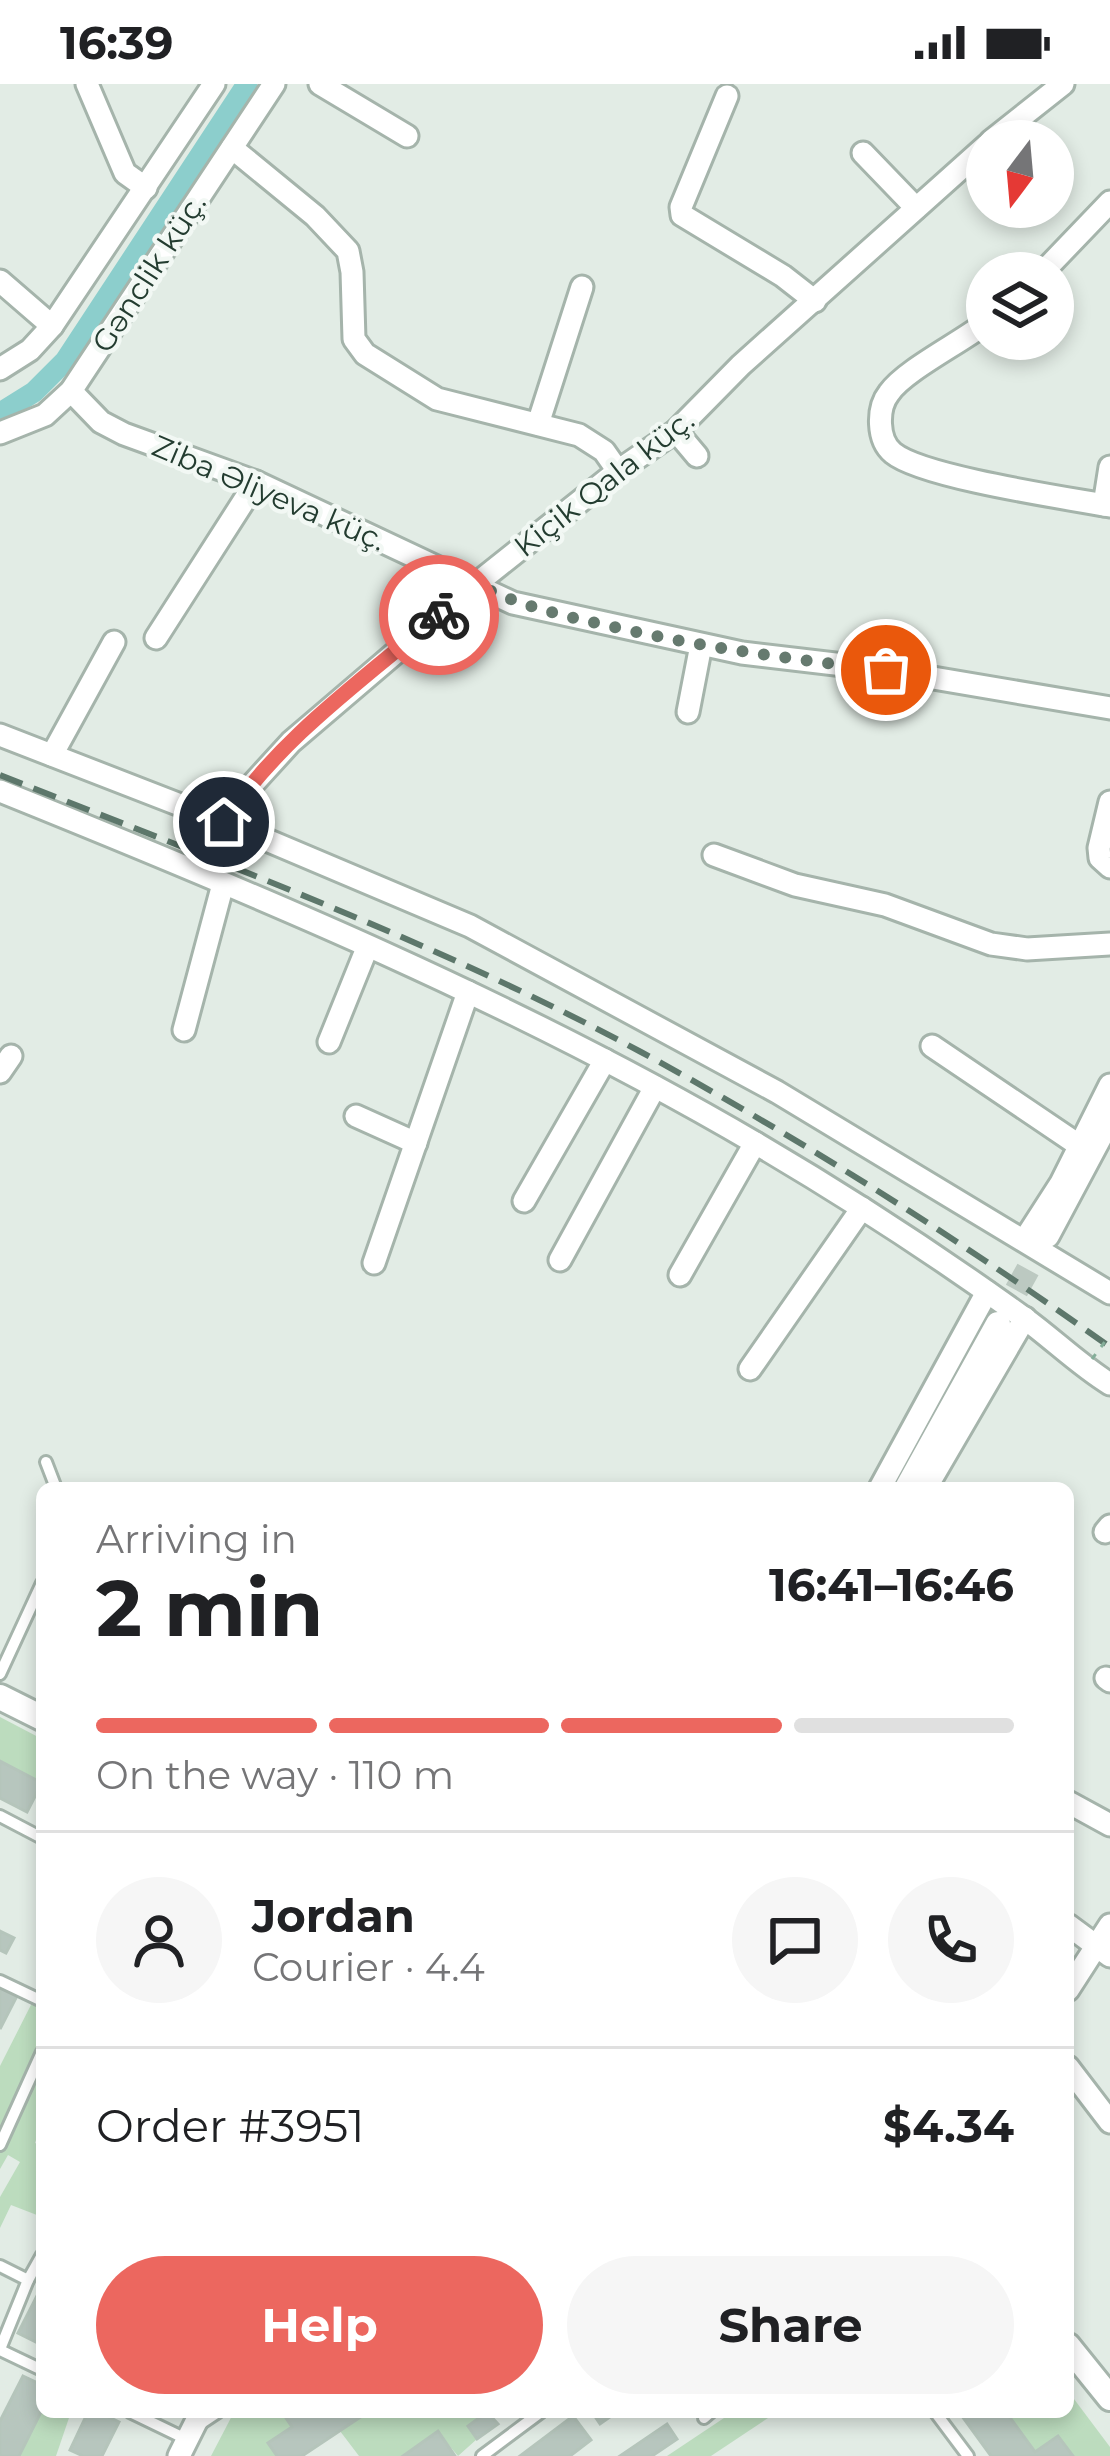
<!DOCTYPE html>
<meta charset="utf-8">
<style>
:root{--surface:#fff;--page:#f6f6f6;--text:#202124;--muted:#757577;--line:#e0e0e0;--accent:#ec675f}
body{margin:0;font-family:Montserrat,sans-serif;background:var(--page);color:var(--text);height:100vh;display:flex;flex-direction:column;font-size:45px;white-space:nowrap}
*{box-sizing:border-box;margin:0}
p{font-size:39px;color:var(--muted)}
.icon{flex:none;width:66px;height:66px;fill:none;stroke:currentColor;stroke-width:2;stroke-linecap:round;stroke-linejoin:round}
.map{position:relative;flex:1;overflow:hidden}
.side{position:absolute;left:36px;top:1398px;width:1038px;height:936px;display:flex;flex-direction:column;background:var(--surface);border-radius:18px;box-shadow:0 6px 18px #0003}
.side>*{flex:none}
.needle{width:78px;rotate:196deg}
.tools{position:absolute;left:966px;top:36px;display:grid;gap:24px}
.tools a{display:grid;place-items:center;width:108px;height:108px;border-radius:50%;background:var(--surface);box-shadow:0 6px 18px #0003;font-size:60px}
.pin{position:absolute;display:grid;place-items:center;width:102px;height:102px;color:#fff;margin:-51px;border:6px solid #fff;border-radius:50%;box-shadow:0 3px 12px #0007}
.courier{position:absolute;display:grid;place-items:center;width:120px;height:120px;margin:-60px;border:9px solid #ec675f;border-radius:50%;background:#fff;color:#222;box-shadow:0 3px 15px #0007}
.headline em{font-style:normal;font-weight:700}
.headline div{display:flex;flex-direction:column-reverse}
.headline{display:flex;align-items:center;justify-content:space-between;height:204px;padding:0 60px}
h1{font-size:78px;font-weight:700;line-height:90px}
.bar{display:grid;grid-template-columns:repeat(4,1fr);gap:18px 12px;align-content:center;height:144px;padding:0 60px}
.bar i{height:15px;border-radius:9px;background:var(--line)}
.bar .on{background:var(--accent)}
.bar p{grid-column:span 4}
.line{display:flex;align-items:center;gap:30px;padding:0 60px;border-top:3px solid var(--line)}
.line div{flex:1}
.round{display:grid;place-items:center;flex:none;width:126px;height:126px;border-radius:63px;background:var(--page)}
.cta{display:flex;gap:24px;margin-top:auto;padding:24px 60px}
.cta a{flex:1;height:138px;border-radius:72px;background:var(--accent);color:#fff;font-size:48px;font-weight:700;line-height:138px;text-align:center}
.cta a+a{background:var(--page);color:var(--text)}
.status{display:flex;justify-content:space-between;align-items:center;height:84px;padding:0 60px;background:var(--surface);direction:ltr}
.status svg{height:33px;fill:currentColor}
.map>svg:first-child{display:block}
</style>
<div class="status"><b>16:39</b><svg viewBox="0 0 49 12"><path d="M0 12V9h3v3zM5 12V6h3v6zM10 12V3h3v9zM15 12V0h3v12zM26 1h20v11H26zM47 4h2v5h-2z"/></svg></div>
<div class="map">
<svg width="1110" height="2372" viewBox="0 0 1110 2372">
<rect width="100%" height="100%" fill="#e2ece5"/>
<g fill="#bcdcbe">
<path d="M0,1633L42,1655V1699L0,1677Z"/>
<path d="M36,1911L42,1914V2003L38,2010L42,2013V2038L35,2059L42,2062V2133L11,2121L0,2144V2113L20,2078L8,2071L0,2085V1982Z"/>
<path d="M1068,2307L1110,2363V2372H1073L1058,2352L1035,2368L1006,2328H1068Z"/>
<path d="M42,2326L71,2328L56,2372H19Z"/>
<path d="M234,2328H282L292,2343L268,2358L277,2372H211Z"/>
<path d="M368,2328H487L468,2342L477,2355L458,2372L438,2348L403,2372H359L340,2347Z"/>
<path d="M733,2328H777L711,2372H667Z"/>
</g>
<g fill="none" stroke-linecap="round" stroke-linejoin="round">
<path stroke="#8ccecc" stroke-width="21" d="M0,329L34,308L65,277L247,0"/>
</g>
<g fill="#b7c6be" stroke="#b5c5bb" stroke-width="3">
<path d="M0,1677L42,1699L27,1728L0,1714Z"/>
<path d="M0,1847L14,1854L6,1869L0,1866Z"/>
<path d="M0,1903L17,1912L0,1945Z"/>
<path d="M42,2202V2261L18,2249Z"/>
<path d="M23,2292L42,2301V2326L19,2372H0V2337Z"/>
<path d="M88,2328H98L119,2338L102,2372H83L70,2366Z"/>
<path d="M282,2328H368L302,2372H277L268,2359L292,2343Z"/>
<path d="M487,2328L498,2340L477,2355L468,2342Z"/>
<path d="M592,2328H617L600,2340Z"/>
<path d="M959,2328H1006L1035,2368L1058,2352L1073,2372H991Z"/>
<path d="M573,2332L591,2356L570,2372H520Z"/>
<path d="M667,2340L677,2355L652,2372H620Z"/>
<path d="M438,2347L455,2372H403Z"/>
</g>
<g fill="none" stroke-linecap="round" stroke-linejoin="round">
<path stroke="#bcc9c1" stroke-width="24" stroke-dasharray="24 12" stroke-linecap="butt" d="M999,1238L1047,1151"/>
<defs>
<g id="service">
<path d="M46,1378L56,1404"/>
<path d="M0,1590L42,1499"/>
<path d="M0,1732L42,1754"/>
<path d="M0,1897L42,1917"/>
<path d="M0,2061L42,1968"/>
<path d="M0,2182L28,2196L0,2265"/>
<path d="M28,2196L42,2171"/>
<path d="M0,2266L42,2286"/>
<path d="M130,2328L186,2355"/>
<path d="M935,2328L968,2372"/>
<path d="M704,2334L711,2328"/>
<path d="M200,2340L218,2328"/>
<path d="M482,2372L541,2328"/>
</g>
<g id="minor">
<path d="M87,0L125,89L146,104"/>
<path d="M320,0L407,52"/>
<path d="M727,12L681,123L682,131L783,192L815,217"/>
<path d="M991,57L1063,0"/>
<path d="M232,64L315,132L348,167L352,188L354,255L365,270L437,315L579,351L604,367L618,387"/>
<path d="M863,69L916,124"/>
<path d="M1042,189L1110,118"/>
<path d="M0,197L52,242"/>
<path d="M987,238C962,258 905,286 889,309C877,324 877,356 893,369C922,393 1066,414 1110,422"/>
<path d="M0,285L30,266L52,242L214,0"/>
<path d="M71,307L101,338L124,350L256,398L513,519L742,569L886,586L1110,624"/>
<path d="M538,340L582,203"/>
<path d="M676,347L697,372"/>
<path d="M0,349L45,331L71,307L274,0"/>
<path d="M1104,421L1110,383"/>
<path d="M156,554L256,398"/>
<path d="M688,628L701,561"/>
<path d="M0,651L224,738L470,842L777,1008L1110,1209"/>
<path d="M52,671L114,558"/>
<path d="M0,707C258,811 517,919 757,1060C849,1114 938,1172 1024,1234C1053,1255 1079,1281 1110,1300"/>
<path d="M1110,718L1099,764L1100,774L1110,783"/>
<path d="M224,738L239,715L291,658L476,500L618,387L676,347L741,281L987,61"/>
<path d="M714,771L795,801L885,821L991,860L1027,865L1110,860"/>
<path d="M184,946L223,800"/>
<path d="M329,958L367,864"/>
<path d="M932,962L1080,1062"/>
<path d="M0,988L11,972"/>
<path d="M356,1032L416,1059"/>
<path d="M524,1117L605,976"/>
<path d="M1025,1155L1061,1099L1110,1001"/>
<path d="M560,1176L655,1003"/>
<path d="M374,1179L468,908"/>
<path d="M680,1191L755,1059"/>
<path d="M750,1285L862,1124"/>
<path d="M880,1404L987,1208"/>
<path d="M926,1404L1025,1234"/>
<path d="M1105,1448L1110,1442"/>
<path d="M1106,1594L1110,1597"/>
<path d="M1068,1718L1110,1741"/>
<path d="M1068,1841L1110,1872"/>
<path d="M1068,1906L1110,1841"/>
<path d="M1068,1983L1110,2038"/>
<path d="M179,2372L201,2328"/>
</g>
<g id="tertiary">
<path d="M1047,1151L1110,1033"/>
<path d="M907,1404L998,1240"/>
<path d="M0,1613L42,1634"/>
<path d="M1068,2262L1110,2314"/>
</g>
</defs>
<use href="#service" stroke="#a5b4ab" stroke-width="16"/>
<use href="#minor" stroke="#a5b4ab" stroke-width="27"/>
<use href="#tertiary" stroke="#a5b4ab" stroke-width="30"/>
<use href="#service" stroke="#fff" stroke-width="10"/>
<use href="#minor" stroke="#fff" stroke-width="21"/>
<use href="#tertiary" stroke="#fff" stroke-width="24"/>
<path stroke="#5d776b" stroke-width="6" stroke-dasharray="24 12" stroke-linecap="butt" d="M0,691C216,777 437,858 641,968C803,1056 960,1156 1110,1263"/>
<path stroke="#84ae99" stroke-width="3" stroke-dasharray="6 9" stroke-linecap="butt" d="M1092,1275L1110,1251"/>
</g>
<g fill="none" stroke-linecap="round" stroke-linejoin="round">
<path stroke="#667a6f" stroke-width="12" stroke-dasharray="0 21.6" d="M439,531L476,500C522,523 569,533 618,544C707,564 796,576 886,586"/>
<path stroke="#ec675f" stroke-width="15" d="M224,738C278,655 364,595 439,531"/>
</g>
<g text-anchor="middle" dominant-baseline="central" stroke-width="9" stroke-linejoin="round" paint-order="stroke">
<g font-size="30" fill="#233c30" stroke="#f2f8f4">
<text transform="translate(149 189) rotate(-57)">Gənclik küç.</text>
<text transform="translate(604 399) rotate(-38)">Kiçik Qala küç.</text>
<text transform="translate(269 409) rotate(23)">Ziba Əliyeva küç.</text>
</g>
</g>
</svg>
<div class="tools">
<a><svg class="needle" viewBox="-14 -14 28 28"><path d="M0-13l5 13h-10z" fill="#e53935"/><path d="M0 13l5-13h-10z" fill="#757577"/></svg></a>
<a><svg class="icon" aria-label="layers" viewBox="0 0 24 24"><path d="M12 4l9 5-9 5-9-5zM3 14l9 5 9-5"/></svg></a>
</div>
<div class="pin" style="left:886px;top:586px;background:#ea580c"><svg class="icon" aria-label="bag" viewBox="0 0 24 24"><path d="M5 8h14l-1 12H6zM9 8a3 3 0 0 1 6 0"/></svg></div>
<div class="pin" style="left:224px;top:738px;background:#1f2937"><svg class="icon" aria-label="home" viewBox="0 0 24 24"><path d="M3 11l9-7 9 7M6 9v11h12V9"/></svg></div>
<div class="courier" style="left:439px;top:531px"><svg class="icon" aria-label="bike" viewBox="0 0 24 24"><circle cx="6" cy="16" r="4"/><circle cx="18" cy="16" r="4"/><path d="M6 16l4-8h5l3 8M10 8l3 8H6M13 5h3"/></svg></div>
<section class="side">
<div class="headline"><div><h1>2 min</h1><p>Arriving in</p></div><em>16:41–16:46</em></div>
<div class="bar"><i class="on"></i><i class="on"></i><i class="on"></i><i></i><p>On the way · 110 m</p></div>
<div class="line" style="height:216px"><a class="round"><svg class="icon" aria-label="person" viewBox="0 0 24 24"><circle cx="12" cy="8" r="4"/><path d="M4 21q1-7 8-7t8 7"/></svg></a><div><b>Jordan</b><p>Courier · 4.4</p></div><a class="round"><svg class="icon" aria-label="chat" viewBox="0 0 24 24"><path d="M4 5h16v11H9l-5 4z"/></svg></a><a class="round"><svg class="icon" aria-label="phone" viewBox="0 0 24 24"><path d="M5 4h4l2 5-3 2q2 4 5 5l2-3 5 2v4C11 20 4 13 5 4z"/></svg></a></div>
<div class="line" style="height:156px"><div>Order #3951</div><b>$4.34</b></div>
<div class="cta"><a>Help</a><a>Share</a></div>
</section>
</div>
